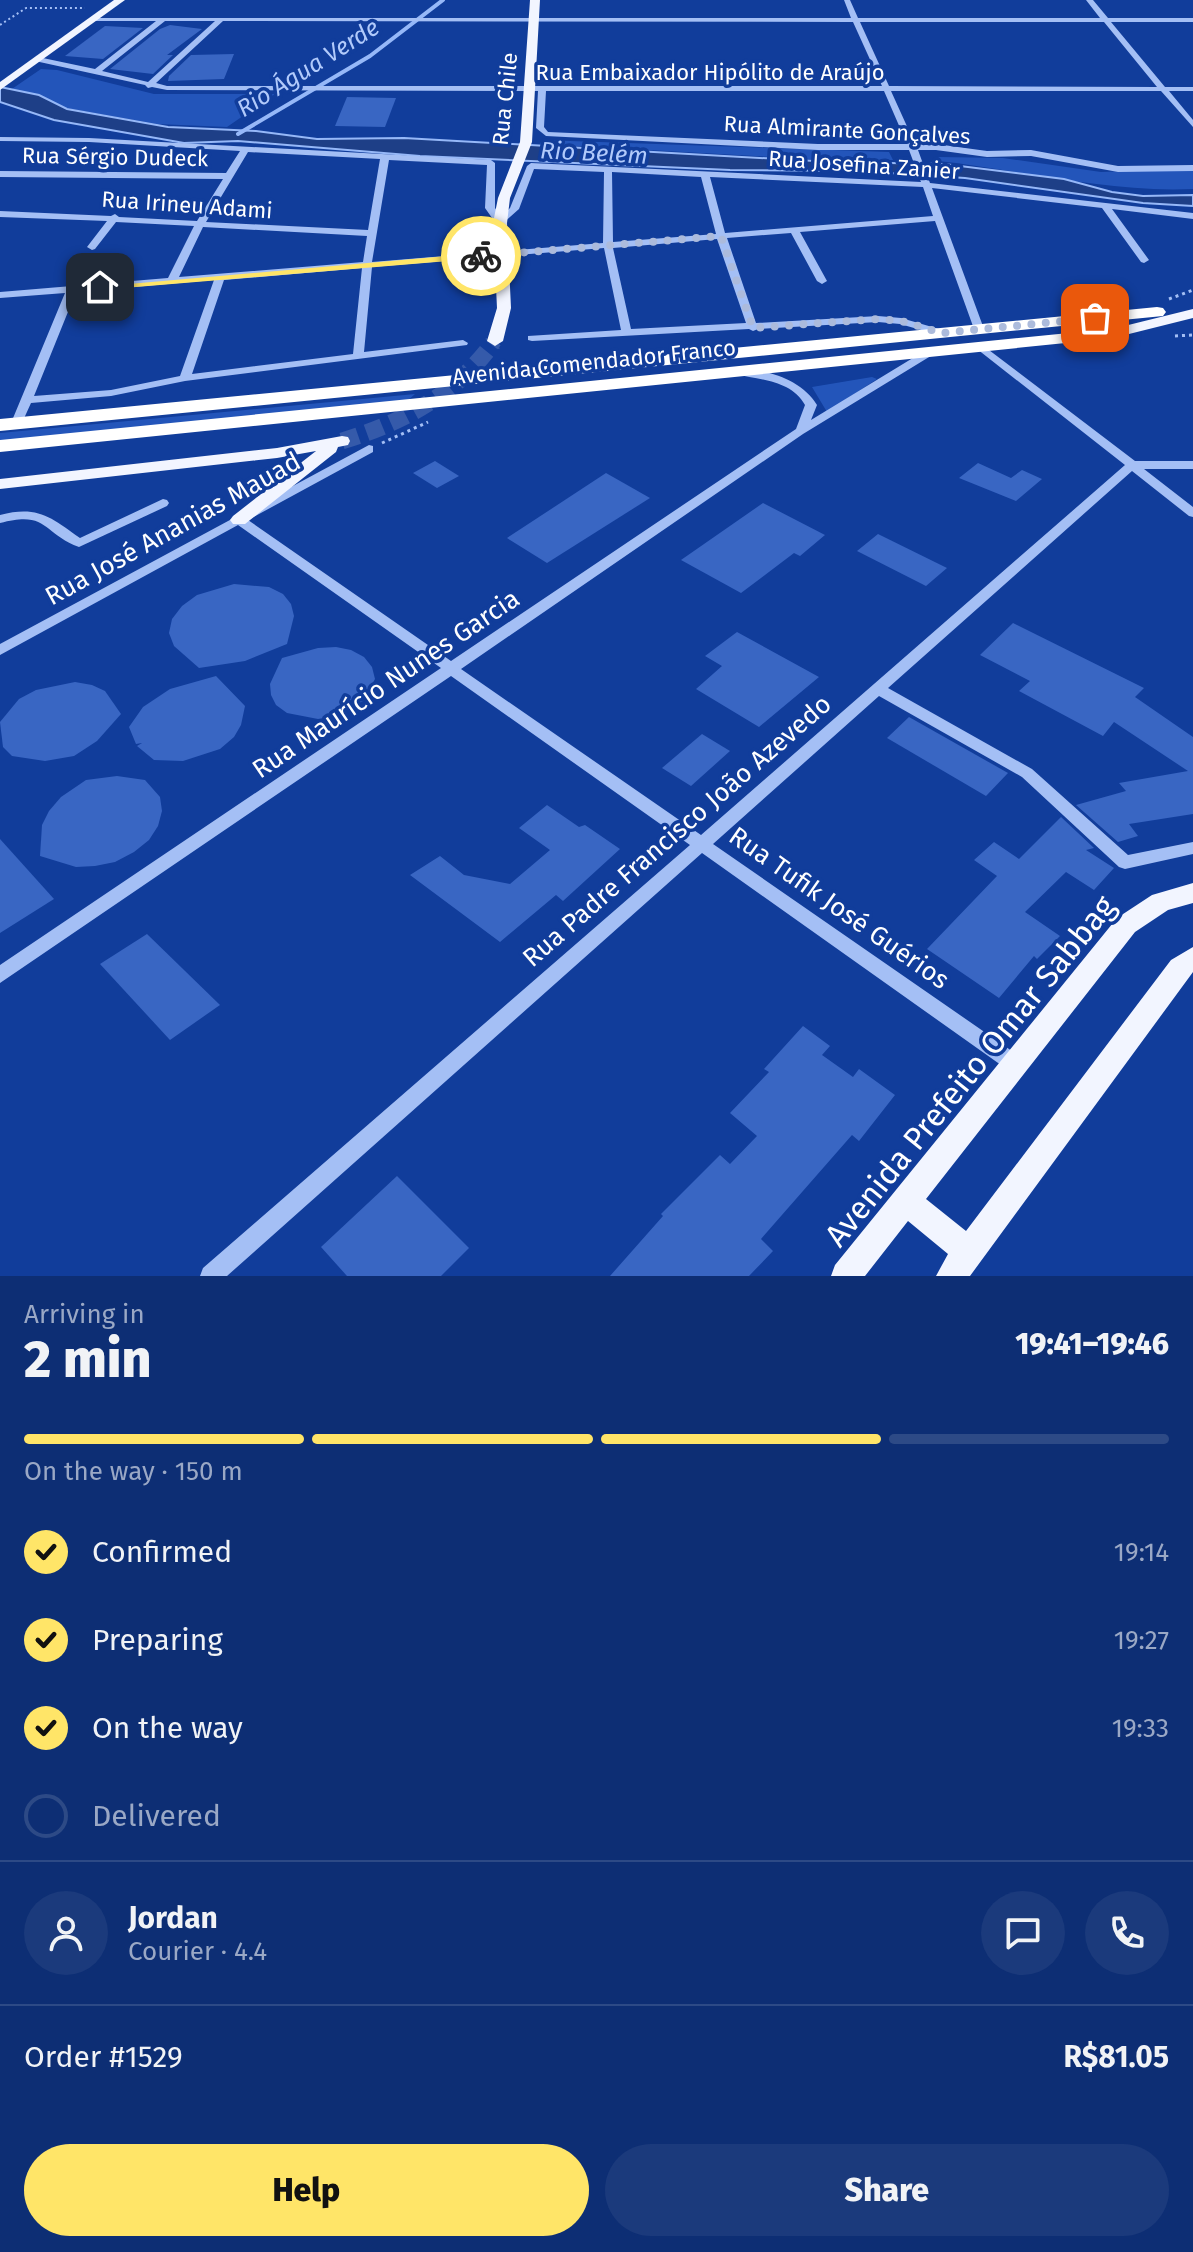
<!DOCTYPE html>
<meta charset="utf-8">
<style>
:root{--surface:#0d2e74;--page:#1b3a7c;--text:#f1f3f6;--muted:#9aa8c5;--line:#2d4a86;--accent:#ffe568}
body{margin:0;font-family:"Fira Sans",sans-serif;background:var(--page);color:var(--text);height:100vh;display:flex;flex-direction:column;font-size:30px;white-space:nowrap}
*{box-sizing:border-box;margin:0}
p{font-size:26px;color:var(--muted)}
.icon{flex:none;width:44px;height:44px;fill:none;stroke:currentColor;stroke-width:2;stroke-linecap:round;stroke-linejoin:round}
.map{position:relative;height:1276px;overflow:hidden}
.drawer{display:flex;flex-direction:column;background:var(--surface);flex:1}
.drawer>*{flex:none}
.pin{position:absolute;display:grid;place-items:center;width:68px;height:68px;color:#fff;margin:-34px;border-radius:16px;box-shadow:0 4px 12px #0006}
.courier{position:absolute;display:grid;place-items:center;width:80px;height:80px;margin:-40px;border:6px solid #ffe568;border-radius:50%;background:#fff;color:#222;box-shadow:0 2px 10px #0007}
.headline em{font-style:normal;font-weight:800}
.headline div{display:flex;flex-direction:column-reverse}
.headline{display:flex;align-items:center;justify-content:space-between;height:136px;padding:0 24px}
h1{font-size:52px;font-weight:800;line-height:60px}
.bar{display:grid;grid-template-columns:repeat(4,1fr);gap:12px 8px;align-content:center;height:96px;padding:0 24px}
.bar i{height:10px;border-radius:6px;background:var(--line)}
.bar .on{background:var(--accent)}
.bar p{grid-column:span 4}
.line{display:flex;align-items:center;gap:20px;padding:0 24px;border-top:2px solid var(--line)}
.line div{flex:1}
.round{display:grid;place-items:center;flex:none;width:84px;height:84px;border-radius:42px;background:var(--page)}
ol{padding:0 24px;list-style:none}
li{display:flex;align-items:center;gap:24px;height:88px}
li p{margin-inline-start:auto}
li .icon{padding:8px;border-radius:50%;background:var(--accent);color:#111;stroke-width:4}
li:last-child{color:var(--muted)}
li i{width:44px;height:44px;border:4px solid var(--line);border-radius:50%}
.primary-button{display:flex;gap:16px;margin-top:auto;padding:16px 24px}
.primary-button a{flex:1;height:92px;border-radius:48px;background:var(--accent);color:#111;font-size:32px;font-weight:800;line-height:92px;text-align:center}
.primary-button a+a{background:var(--page);color:var(--text)}
.map>svg:first-child{display:block}
</style>
<div class="map">
<svg width="1193" height="1276" viewBox="0 0 1193 1276">
<rect width="100%" height="100%" fill="#113d9b"/>
<g fill="#2355ba">
<path d="M41,69L57,70L154,94H275L227,127L157,124L49,105L6,93Z"/>
<path d="M542,140L889,152L893,160H824L540,144Z"/>
<path d="M938,157L1003,158L1101,172L1193,169V189C1108,193 1022,170 938,161Z"/>
<path d="M872,377L877,379L827,412L812,387Z"/>
<path d="M415,394L405,403L0,443V433Z"/>
</g>
<path fill="#1e3f87" stroke="#96b8f8" stroke-width="2" d="M0,87L39,95L67,109L168,127L256,131L317,139L404,138L833,162L944,164L1064,179L1112,192L1143,196L1193,195V206L1143,203L965,178L859,171L730,170L420,156L238,141L184,143L54,120L0,102Z"/>
<g fill="none" stroke-linecap="round" stroke-linejoin="round">
<path stroke="#96b8f8" stroke-width="4" d="M238,134L370,56L443,0"/>
</g>
<g fill="#3966c3">
<path d="M170,25L202,29L167,55H173L153,74L110,69L160,29Z"/>
<path d="M105,26L143,28L103,59L65,56Z"/>
<path d="M234,54L224,79L168,81L169,76L191,55Z"/>
<path d="M347,97L396,98L385,127L335,126Z"/>
<path d="M435,461L459,476L437,488L413,473Z"/>
<path d="M978,463L1011,478L1022,470L1042,479L1016,501L959,478Z"/>
<path d="M606,473L650,498L547,563L507,538Z"/>
<path d="M763,503L825,535L800,556L794,553L741,593L681,560Z"/>
<path d="M878,534L947,568L926,586L857,551Z"/>
<path d="M234,584L269,587L283,594L291,604L294,616L287,644L245,661L199,668L174,646L169,633L172,619L182,606L197,595Z"/>
<path d="M1013,623L1144,688L1135,697L1193,737V814L1129,824L1138,836L1118,842L1076,805L1126,791L1119,783L1188,771L1114,722L1103,736L1019,691L1030,681L980,655Z"/>
<path d="M737,632L819,677L759,727L696,689L722,666L705,656Z"/>
<path d="M336,647L351,650L364,657L372,667L375,679L363,701L335,716L318,719L287,713L276,705L271,695L270,684L282,658L318,648Z"/>
<path d="M216,676L245,706L241,725L234,737L220,749L183,761L154,760L137,746L142,743L136,744L129,727L143,707L170,689Z"/>
<path d="M75,682L92,685L105,691L121,714L97,741L74,756L45,761L12,756L3,747L0,722L19,699L36,690Z"/>
<path d="M909,717L1008,773L986,796L887,738Z"/>
<path d="M702,734L730,751L691,786L662,768Z"/>
<path d="M117,776L145,780L160,797L162,811L158,826L149,840L134,852L115,862L95,866L76,867L40,856L42,825L49,811L61,797L86,780Z"/>
<path d="M547,805L579,827L585,825L620,849L563,901L556,895L500,942L410,875L440,856L464,875L510,884L550,850L519,828Z"/>
<path d="M1061,817L1094,848L1086,850L1114,868L1094,890L1066,872L1025,912L1060,936L1037,959L1034,956L999,998L927,949L997,876L974,860L994,842L1019,859Z"/>
<path d="M0,839L54,899L0,933Z"/>
<path d="M147,934L220,1005L170,1040L100,964Z"/>
<path d="M803,1026L830,1046L822,1055L853,1077L859,1069L895,1095L859,1141L852,1135L761,1239L773,1251L749,1276H610L663,1216L661,1214L720,1155L730,1164L757,1136L730,1113L769,1072L764,1069Z"/>
<path d="M397,1176L469,1248L441,1276H347L321,1247Z"/>
</g>
<g fill="none" stroke-linecap="round" stroke-linejoin="round">
<path stroke="#355aaa" stroke-width="14" stroke-dasharray="14 7" stroke-linecap="butt" d="M492,345L495,341"/>
<path stroke="#355aaa" stroke-width="17" stroke-dasharray="17 9" stroke-linecap="butt" d="M342,441C403,422 454,396 493,343"/>
<path stroke="#a4bff5" stroke-width="2" stroke-dasharray="2 3" stroke-linecap="butt" d="M0,25L26,8H85"/>
<g stroke="#a4bff5" stroke-width="3" stroke-dasharray="3 4" stroke-linecap="butt">
<path d="M1169,299L1193,290"/>
<path d="M1175,336L1193,335"/>
<path d="M382,443L428,422"/>
</g>
<g fill="#a4bff5" fill-rule="evenodd">
<path d="M844,0H850L858,18H1100L1086,0H1093L1108,18H1193V22H1111L1165,87H1193V91H1169L1193,120V127L1161,91H891L915,144H936L987,151L1031,150L1118,166L1193,165V171L1118,172L1031,156L987,157L936,150H918L930,183L1193,213V219L1112,209L1149,260L1144,263L1141,262L1102,208L932,188L984,329L979,332L974,329L935,221L800,232L827,281L822,284L817,281L791,233L727,238L756,323L878,316L901,318L946,331V335L942,336L900,324L878,322L758,329L753,331L749,329L532,341L528,340V336L621,330L604,248L372,267L364,352L463,340L468,343L467,345L185,381L111,396L31,403L21,425L17,426L11,423L65,293L0,298V292L168,278L194,226L116,222L95,249L92,250L87,247L107,221L0,217V211L111,216L115,214L119,217L197,221L223,179L0,177V171L226,173L240,151L89,142L0,141V137L89,138L491,160L495,163V208L501,217L510,208L527,166L531,163L921,182L909,150H818L546,136L536,128L538,91L167,90L152,87L148,88L145,85L35,61L34,59L38,57L95,69L156,21H94L92,18H851ZM165,21H215L148,82L102,71ZM223,21L853,22L882,86H167L156,83ZM860,22H1104L1157,87L889,86ZM546,91H884L907,144H818L548,132L544,127ZM248,152L380,159L368,230L206,222ZM389,160L487,165L485,208L497,225L500,226L519,209L534,169L604,172L603,243L372,262ZM612,172L701,177L716,234L613,242ZM710,177L923,187L933,216L725,233ZM203,227L367,236L363,262L179,277ZM717,239L746,323L631,329L613,248ZM362,268L353,354L192,374L224,280ZM214,280L180,376L111,390L34,396L76,292Z"/>
<path d="M981,344L1135,461H1193V469H1144L1193,507V517L1189,516L1132,471L888,688L1032,769L1128,855L1193,842V854L1125,869L1119,867L1022,777L879,696L713,844L1022,1058L1024,1064L1022,1070L1015,1073L1008,1070L702,853L227,1276H200L203,1268L690,845L451,676L0,983V965L441,668L238,525L0,655V644L369,445L373,446V452L248,520L451,661L796,429L805,405C791,380 760,380 735,374V370C765,368 801,379 817,405L811,420L926,350H934V354L803,434L461,669L701,835L1125,465L977,349V345Z"/>
<path d="M163,499L167,500L169,503L167,506L79,547C42,533 48,510 0,523V515C37,505 51,517 80,538Z"/>
</g>
<g fill="#f2f5ff" fill-rule="evenodd">
<path d="M114,0H125L0,90V82Z"/>
<path d="M530,0H540L532,142L510,198L507,223L511,308L503,341L495,346L487,341L497,308L493,223L498,198L520,142Z"/>
<path d="M1193,309V318L1109,339L1101,334L1104,331Z"/>
<path d="M342,436L348,437L350,441L348,445L338,447L336,452L245,524H233L230,520L233,516L316,451L277,458L0,489V479L277,448Z"/>
<path d="M1193,883V903L1168,910L1135,932L926,1199L966,1231L1171,960L1193,947V972L970,1276H936L948,1254L908,1221L865,1276H831L835,1265L1117,918L1152,895Z"/>
</g>
<g fill="#fff" fill-rule="evenodd">
<path d="M1157,307L1163,308L1166,312L1163,316L0,431V419Z"/>
<path d="M1109,329L1115,330L1118,334L1115,338L0,452V440Z"/>
</g>
</g>
<path fill="#ffe568" d="M481,253L484,258L100,290L95,287Z"/>
<g fill="none" stroke-linecap="round" stroke-linejoin="round">
<path stroke="#acbbdc" stroke-width="8" stroke-dasharray="0 14.4" d="M481,256L721,236L753,328L878,319L901,321L942,333L1095,318"/>
</g>
<g text-anchor="middle" dominant-baseline="central" stroke-width="7" stroke-linejoin="round" paint-order="stroke">
<g font-size="22" fill="#fff" stroke="#113d9b">
<text x="710" y="72">Rua Embaixador Hipólito de Araújo</text>
<text transform="translate(505 99) rotate(-84)">Rua Chile</text>
<text transform="translate(847 130) rotate(3)">Rua Almirante Gonçalves</text>
<text transform="translate(115 157) rotate(1)">Rua Sérgio Dudeck</text>
<text transform="translate(864 165) rotate(4)">Rua Josefina Zanier</text>
<text transform="translate(187 205) rotate(4)">Rua Irineu Adami</text>
<text transform="translate(594 362) rotate(-6)">Avenida Comendador Franco</text>
</g>
<g font-size="24" font-style="italic" fill="#b1cafb" stroke="#113d9b">
<text transform="translate(308 68) rotate(-32)">Rio Água Verde</text>
<text transform="translate(594 153) rotate(3)">Rio Belém</text>
</g>
<g font-size="26" fill="#fff" stroke="#113d9b">
<text transform="translate(173 529) rotate(-29)">Rua José Ananias Mauad</text>
<text transform="translate(386 684) rotate(-34)">Rua Maurício Nunes Garcia</text>
<text transform="translate(677 831) rotate(-41)">Rua Padre Francisco João Azevedo</text>
<text transform="translate(839 908) rotate(35)">Rua Tufik José Guérios</text>
</g>
<g font-size="32" fill="#fff" stroke="#113d9b">
<text transform="translate(970 1071) rotate(-51)">Avenida Prefeito Omar Sabbag</text>
</g>
</g>
</svg>
<div class="pin" style="left:1095px;top:318px;background:#ea580c"><svg class="icon" aria-label="bag" viewBox="0 0 24 24"><path d="M5 8h14l-1 12H6zM9 8a3 3 0 0 1 6 0"/></svg></div>
<div class="pin" style="left:100px;top:287px;background:#1f2937"><svg class="icon" aria-label="home" viewBox="0 0 24 24"><path d="M3 11l9-7 9 7M6 9v11h12V9"/></svg></div>
<div class="courier" style="left:481px;top:256px"><svg class="icon" aria-label="bike" viewBox="0 0 24 24"><circle cx="6" cy="16" r="4"/><circle cx="18" cy="16" r="4"/><path d="M6 16l4-8h5l3 8M10 8l3 8H6M13 5h3"/></svg></div>
</div>
<section class="drawer">
<div class="headline"><div><h1>2 min</h1><p>Arriving in</p></div><em>19:41–19:46</em></div>
<div class="bar"><i class="on"></i><i class="on"></i><i class="on"></i><i></i><p>On the way · 150 m</p></div>
<ol>
<li><svg class="icon" aria-label="check" viewBox="0 0 24 24"><path d="M5 12l5 5 9-10"/></svg>Confirmed<p>19:14</p></li>
<li><svg class="icon" aria-label="check" viewBox="0 0 24 24"><path d="M5 12l5 5 9-10"/></svg>Preparing<p>19:27</p></li>
<li><svg class="icon" aria-label="check" viewBox="0 0 24 24"><path d="M5 12l5 5 9-10"/></svg>On the way<p>19:33</p></li>
<li><i></i>Delivered</li>
</ol>
<div class="line" style="height:144px"><a class="round"><svg class="icon" aria-label="person" viewBox="0 0 24 24"><circle cx="12" cy="8" r="4"/><path d="M4 21q1-7 8-7t8 7"/></svg></a><div><b>Jordan</b><p>Courier · 4.4</p></div><a class="round"><svg class="icon" aria-label="chat" viewBox="0 0 24 24"><path d="M4 5h16v11H9l-5 4z"/></svg></a><a class="round"><svg class="icon" aria-label="phone" viewBox="0 0 24 24"><path d="M5 4h4l2 5-3 2q2 4 5 5l2-3 5 2v4C11 20 4 13 5 4z"/></svg></a></div>
<div class="line" style="height:104px"><div>Order #1529</div><b>R$81.05</b></div>
<div class="primary-button"><a>Help</a><a>Share</a></div>
</section>
